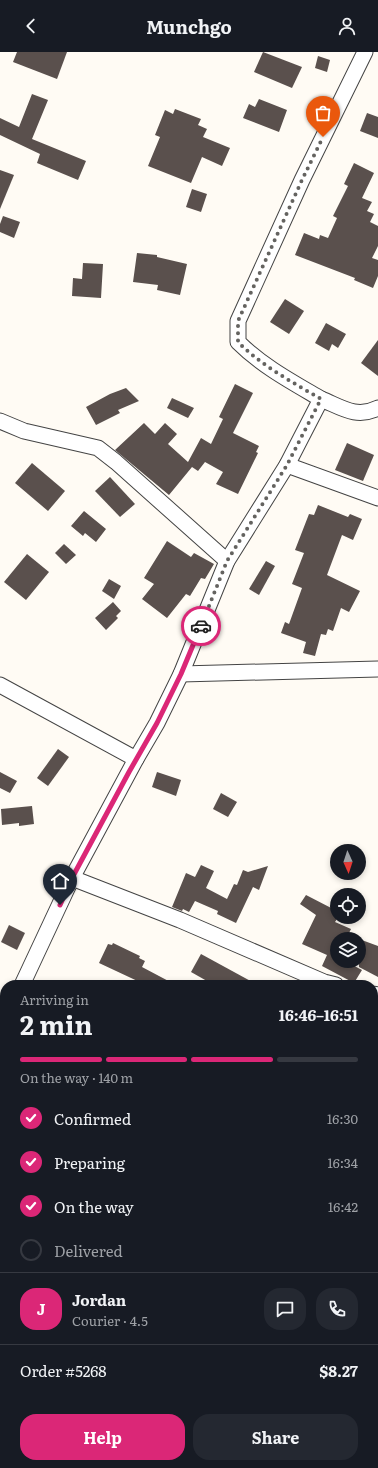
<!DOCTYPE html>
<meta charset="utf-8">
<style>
:root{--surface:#171b24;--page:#242831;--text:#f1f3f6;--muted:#9ea1a6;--line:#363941;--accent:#db2777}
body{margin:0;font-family:Literata,serif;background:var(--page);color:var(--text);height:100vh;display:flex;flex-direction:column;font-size:15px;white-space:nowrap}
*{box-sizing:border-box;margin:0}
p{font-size:13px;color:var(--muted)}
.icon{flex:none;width:22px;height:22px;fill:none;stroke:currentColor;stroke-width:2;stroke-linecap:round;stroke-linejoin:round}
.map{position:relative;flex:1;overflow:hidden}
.details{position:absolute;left:0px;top:928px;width:378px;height:488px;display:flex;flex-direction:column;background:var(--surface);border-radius:16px 16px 0 0;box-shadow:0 2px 6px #0003}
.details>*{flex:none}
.needle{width:26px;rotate:177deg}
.fabs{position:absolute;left:330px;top:792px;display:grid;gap:8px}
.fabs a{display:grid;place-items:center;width:36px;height:36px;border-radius:50%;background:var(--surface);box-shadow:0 2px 6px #0003;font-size:20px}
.pin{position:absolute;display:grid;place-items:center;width:34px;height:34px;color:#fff;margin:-41px -17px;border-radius:50% 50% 50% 0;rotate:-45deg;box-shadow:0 0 4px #0007}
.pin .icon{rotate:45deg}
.courier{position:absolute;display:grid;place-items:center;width:40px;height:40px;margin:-20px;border:3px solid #db2777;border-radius:50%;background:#fff;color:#222;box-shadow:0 1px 5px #0007}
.head em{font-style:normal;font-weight:700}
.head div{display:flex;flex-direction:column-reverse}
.head{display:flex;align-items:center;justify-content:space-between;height:68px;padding:0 20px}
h1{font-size:26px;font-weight:700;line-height:30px}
.bar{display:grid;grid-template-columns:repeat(4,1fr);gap:6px 4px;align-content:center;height:48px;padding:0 20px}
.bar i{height:5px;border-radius:3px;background:var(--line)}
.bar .on{background:var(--accent)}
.bar p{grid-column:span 4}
.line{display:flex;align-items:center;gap:10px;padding:0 20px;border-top:1px solid var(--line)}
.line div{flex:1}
.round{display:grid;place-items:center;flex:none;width:42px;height:42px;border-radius:16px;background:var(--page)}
ol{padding:0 20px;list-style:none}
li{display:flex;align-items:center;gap:12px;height:44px}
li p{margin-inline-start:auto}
li .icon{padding:4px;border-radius:50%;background:var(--accent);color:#fff;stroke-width:4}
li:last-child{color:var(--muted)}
li i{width:22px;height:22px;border:2px solid var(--line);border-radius:50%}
.action{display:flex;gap:8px;margin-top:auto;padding:8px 20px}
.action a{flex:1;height:46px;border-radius:16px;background:var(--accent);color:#fff;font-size:16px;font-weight:700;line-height:46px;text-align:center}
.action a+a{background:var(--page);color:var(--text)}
header{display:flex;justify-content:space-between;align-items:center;height:52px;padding:0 20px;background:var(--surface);font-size:18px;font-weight:700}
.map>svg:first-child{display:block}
</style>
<header><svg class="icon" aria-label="back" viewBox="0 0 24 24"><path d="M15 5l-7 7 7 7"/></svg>Munchgo<svg class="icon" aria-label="person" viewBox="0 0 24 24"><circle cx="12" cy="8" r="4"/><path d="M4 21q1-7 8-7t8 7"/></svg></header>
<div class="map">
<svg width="378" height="1416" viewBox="0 0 378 1416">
<rect width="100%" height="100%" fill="#fffbf4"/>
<g fill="#5a504d">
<path d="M17,0H67L57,27L13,10Z"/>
<path d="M263,0L302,15L292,36L254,20Z"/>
<path d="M318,4L330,8L327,20L315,16Z"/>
<path d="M32,42L48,48L32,87L86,109L78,128L37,111L40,102L0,83V66L19,75Z"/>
<path d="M259,47L287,58L279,80L243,66L249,52L255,55Z"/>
<path d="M175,57L201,67L198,73L207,77L203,85L230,96L222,114L202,105L191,131L148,114L160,85L155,83L165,58L173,62Z"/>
<path d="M367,61L378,65V86L360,79Z"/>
<path d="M354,111L374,121L362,146L372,150L367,159L374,162L370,170L378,174V194L372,206L378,208V224L373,236L354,228L355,226L295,203L304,181L319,187L320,183L328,186L337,166L333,164L348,134L344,132Z"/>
<path d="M0,118L14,123L0,157Z"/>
<path d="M192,137L207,142L201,160L186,155Z"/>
<path d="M3,164L20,170L14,186L0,180V172Z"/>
<path d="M137,201L157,203V205L187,212L180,243L157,238L158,233L133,230Z"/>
<path d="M83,211L103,212L101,246L72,244L73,226L82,227Z"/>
<path d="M285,247L304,259L289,282L270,270Z"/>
<path d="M326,271L346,282L338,296L332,292L329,299L315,291Z"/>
<path d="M378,288V324L361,311Z"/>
<path d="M235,332L253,341L233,381L259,394L256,400L258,401L238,442L216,432L223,420L205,410L198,419L192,415L169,443L115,398L144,371L155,382L165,371L177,382L168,392L188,410L201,386L211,392L223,367L219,365Z"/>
<path d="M126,336L139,349L118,358L120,361L96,373L86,355L110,342Z"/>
<path d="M172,346L194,356L188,366L167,356Z"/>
<path d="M347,391L374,403L363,429L335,418Z"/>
<path d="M32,411L65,439L48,459L15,431Z"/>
<path d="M110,425L135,452L120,465L95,439Z"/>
<path d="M318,453L348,465L350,462L362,467L353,488L342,483L327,523L360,539L349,560L341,556L333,579L328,577L326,583L321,582L315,604L303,601L306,590L281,581L285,570L289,572L302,536L292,532L304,501L295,498L309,462L314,463Z"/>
<path d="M84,459L106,477L96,490L85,481L83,484L71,474Z"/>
<path d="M167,489L191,505L194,501L214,512L205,527L201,526L190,544L186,542L167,566L142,547L154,532L144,526Z"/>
<path d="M64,492L76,503L66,512L55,501Z"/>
<path d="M27,502L49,520L26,548L4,530Z"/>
<path d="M266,509L275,514L259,543L249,537Z"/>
<path d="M109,527L121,534L114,547L102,539Z"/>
<path d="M113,550L121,559L116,564L118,566L106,578L95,566Z"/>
<path d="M58,697L69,705L48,734L37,726Z"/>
<path d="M0,720L17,729L10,741L0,736Z"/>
<path d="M157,720L181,728L176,744L152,735Z"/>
<path d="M221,741L237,750L228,765L213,757Z"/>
<path d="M32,754L34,772L19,774V771L2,773L1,757Z"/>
<path d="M201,813L214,819L206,836L227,847L234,832L237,833L243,818L248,820L268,814L259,838L253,835L236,871L217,862L218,859L195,849L189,860L183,857L182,859L172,855L186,821L195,825Z"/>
<path d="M306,843L337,859V867L335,870L351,877L346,887H337V909H345L362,918L354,931L322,914L327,903L302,892L316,863L300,852Z"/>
<path d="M9,873L25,881L17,898L1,890Z"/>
<path d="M359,887L378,894V925L359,915Z"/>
<path d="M113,891L140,904L139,906L145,909L142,915L176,933H146L99,911L108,892L112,893Z"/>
<path d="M201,902L258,933H214L191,920Z"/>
</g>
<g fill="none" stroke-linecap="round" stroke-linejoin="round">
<defs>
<g id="minor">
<path d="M321,347C341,355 356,367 378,356"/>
<path d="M0,369L24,379L98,396L116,410L227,509"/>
<path d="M287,413L378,446"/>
<path d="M181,622L378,617"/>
<path d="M0,633L136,707"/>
<path d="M72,826L180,868L324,930L336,933"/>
<path d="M22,933L72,826L136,707L157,671L181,622L227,509L287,413L321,347C292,330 262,314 238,290V269L302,128L365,0"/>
<path d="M373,942L378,943"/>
<path d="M0,980L5,970"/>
<path d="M373,1173L378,1164"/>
<path d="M0,1238L5,1229"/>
<path d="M0,1257L5,1260"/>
<path d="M292,1411L296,1416"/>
</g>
</defs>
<use href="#minor" stroke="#444" stroke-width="17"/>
<use href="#minor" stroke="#fff" stroke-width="15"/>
</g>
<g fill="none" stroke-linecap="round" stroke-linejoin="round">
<path stroke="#646360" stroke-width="4" stroke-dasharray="0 7.2" d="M201,574L227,509L287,413L321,347C292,330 262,314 238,290V269L302,128L323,85"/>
<path stroke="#db2777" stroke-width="5" d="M60,853L72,826L129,720L157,671L181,622L201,574"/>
</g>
</svg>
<div class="fabs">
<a><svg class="needle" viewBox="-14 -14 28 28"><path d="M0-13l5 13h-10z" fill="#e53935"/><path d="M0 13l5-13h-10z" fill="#9ea1a6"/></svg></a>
<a><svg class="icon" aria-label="locate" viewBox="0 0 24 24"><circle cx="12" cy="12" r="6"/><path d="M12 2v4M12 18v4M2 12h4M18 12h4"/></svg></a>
<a><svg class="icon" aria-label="layers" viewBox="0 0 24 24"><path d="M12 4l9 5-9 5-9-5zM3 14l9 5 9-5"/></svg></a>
</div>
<div class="pin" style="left:323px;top:85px;background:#ea580c"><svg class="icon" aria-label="bag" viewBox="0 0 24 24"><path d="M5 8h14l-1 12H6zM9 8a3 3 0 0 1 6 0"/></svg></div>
<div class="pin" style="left:60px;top:853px;background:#1f2937"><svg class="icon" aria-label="home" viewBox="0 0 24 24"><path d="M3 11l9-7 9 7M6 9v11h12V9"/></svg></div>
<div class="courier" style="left:201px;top:574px"><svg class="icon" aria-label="car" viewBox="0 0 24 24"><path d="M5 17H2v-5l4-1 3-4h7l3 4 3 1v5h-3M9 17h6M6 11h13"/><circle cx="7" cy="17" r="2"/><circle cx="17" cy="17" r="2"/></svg></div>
<section class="details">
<div class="head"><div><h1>2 min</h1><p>Arriving in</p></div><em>16:46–16:51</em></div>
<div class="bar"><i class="on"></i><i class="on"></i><i class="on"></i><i></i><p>On the way · 140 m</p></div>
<ol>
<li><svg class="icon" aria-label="check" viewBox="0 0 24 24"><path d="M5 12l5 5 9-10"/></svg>Confirmed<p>16:30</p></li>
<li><svg class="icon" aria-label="check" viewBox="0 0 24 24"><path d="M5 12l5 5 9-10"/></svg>Preparing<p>16:34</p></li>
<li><svg class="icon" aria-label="check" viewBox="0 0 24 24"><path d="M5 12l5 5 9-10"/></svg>On the way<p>16:42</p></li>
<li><i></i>Delivered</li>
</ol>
<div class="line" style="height:72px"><b class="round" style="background:var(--accent);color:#fff">J</b><div><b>Jordan</b><p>Courier · 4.5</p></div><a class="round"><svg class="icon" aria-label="chat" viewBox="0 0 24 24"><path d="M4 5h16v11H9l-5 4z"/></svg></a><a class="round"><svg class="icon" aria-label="phone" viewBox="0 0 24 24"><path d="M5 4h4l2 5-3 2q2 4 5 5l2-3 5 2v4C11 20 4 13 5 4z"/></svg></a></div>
<div class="line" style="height:52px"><div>Order #5268</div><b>$8.27</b></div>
<div class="action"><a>Help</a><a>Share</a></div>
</section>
</div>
